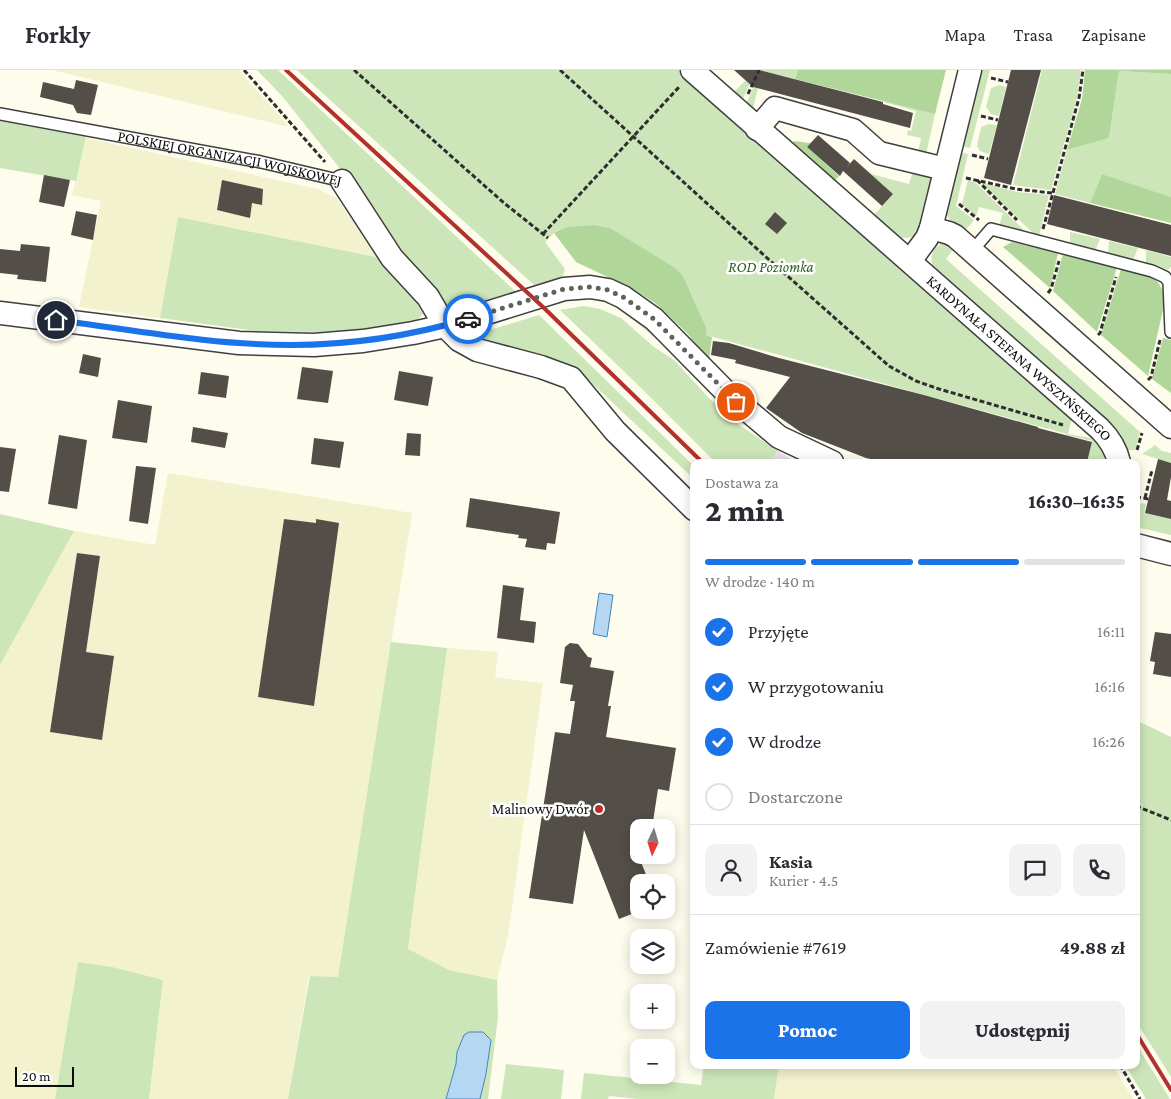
<!DOCTYPE html>
<html lang="pl">
<meta charset="utf-8">
<style>
:root{--surface:#fff;--page:#f2f2f3;--text:#2b2b33;--muted:#7c7c81;--line:#e1e1e2;--accent:#1a73e8}
body{margin:0;font-family:"Crimson Pro",serif;background:var(--page);color:var(--text);height:100vh;display:flex;flex-direction:column;font-size:19px;white-space:nowrap}
*{box-sizing:border-box;margin:0}
p{font-size:16px;color:var(--muted)}
.icon{flex:none;width:28px;height:28px;fill:none;stroke:currentColor;stroke-width:2;stroke-linecap:round;stroke-linejoin:round}
.map{position:relative;flex:1;overflow:hidden}
.panel{position:absolute;left:690px;top:389px;width:450px;height:610px;display:flex;flex-direction:column;background:var(--surface);border-radius:10px;box-shadow:0 2px 12px #0003}
.panel>*{flex:none}
.needle{width:32px;rotate:184deg}
.buttons{position:absolute;left:630px;top:749px;display:grid;gap:10px}
.buttons a{display:grid;place-items:center;width:45px;height:45px;border-radius:10px;background:var(--surface);box-shadow:0 2px 12px #0003;font-size:25px}
.scale{position:absolute;left:15px;bottom:12px;width:59px;box-sizing:border-box;padding-left:5px;border:2px solid #0c0c0c;border-top:0;font-size:14px;line-height:18px;white-space:nowrap;color:#0c0c0c;-webkit-text-stroke:4px #fff;paint-order:stroke}
.pin{position:absolute;display:grid;place-items:center;width:42px;height:42px;color:#fff;margin:-21px;border:2px solid #fff;border-radius:50%;box-shadow:0 1px 5px #0007}
.courier{position:absolute;display:grid;place-items:center;width:50px;height:50px;margin:-25px;border:4px solid #1a73e8;border-radius:50%;background:#fff;color:#222;box-shadow:0 1px 6px #0007}
.summary em{font-style:normal;font-weight:800}
.summary div{display:flex;flex-direction:column-reverse}
.summary{display:flex;align-items:center;justify-content:space-between;height:85px;padding:0 15px}
h1{font-size:32px;font-weight:800;line-height:38px}
.bar{display:grid;grid-template-columns:repeat(4,1fr);gap:8px 5px;align-content:center;height:60px;padding:0 15px}
.bar i{height:6px;border-radius:4px;background:var(--line)}
.bar .on{background:var(--accent)}
.bar p{grid-column:span 4}
.line{display:flex;align-items:center;gap:12px;padding:0 15px;border-top:1px solid var(--line)}
.line div{flex:1}
.round{display:grid;place-items:center;flex:none;width:52px;height:52px;border-radius:10px;background:var(--page)}
ol{padding:0 15px;list-style:none}
li{display:flex;align-items:center;gap:15px;height:55px}
li p{margin-inline-start:auto}
li .icon{padding:5px;border-radius:50%;background:var(--accent);color:#fff;stroke-width:4}
li:last-child{color:var(--muted)}
li i{width:28px;height:28px;border:2px solid var(--line);border-radius:50%}
.button{display:flex;gap:10px;margin-top:auto;padding:10px 15px}
.button a{flex:1;height:58px;border-radius:10px;background:var(--accent);color:#fff;font-size:20px;font-weight:800;line-height:58px;text-align:center}
.button a+a{background:var(--page);color:var(--text)}
header{display:flex;align-items:center;gap:30px;box-sizing:border-box;height:70px;padding:0 25px;background:var(--surface);border-bottom:1px solid var(--line)}
header strong{font-size:24px}
nav{display:flex;gap:28px;margin-inline-start:auto;font-size:18px}
.map>svg:first-child{display:block}
</style>
<header>
<strong>Forkly</strong>
<nav><a>Mapa</a><a>Trasa</a><a>Zapisane</a></nav>
</header>
<div class="map">
<svg width="1171" height="1029" viewBox="0 0 1171 1029">
<rect width="100%" height="100%" fill="#fefced"/>
<path fill="#eae1eb" d="M778,381L796,392H777L772,388Z"/>
<g fill="#f2f2cf">
<path d="M52,0H239L289,57Z"/>
<path d="M86,68L318,119L336,128L381,188L178,147L160,248L79,237L101,131L72,125Z"/>
<path d="M168,403L412,443L338,907L309,906L288,1029H149L163,910L78,892L55,1029H0V595L74,461L155,475Z"/>
<path d="M447,578L498,582L495,607L543,613L508,866L497,910L449,900L408,880Z"/>
<path d="M779,995H1112L1133,1029H774Z"/>
</g>
<g fill="#cde6b9">
<path d="M257,0H278L517,223L455,241L448,238L405,192L369,135L282,26Z"/>
<path d="M297,0H680L686,6L684,9L705,28L708,25L897,191L895,194L896,196L899,193L938,228L936,231L938,233L940,230L1074,348L1071,352L1068,364L1097,369L1109,389L1100,392H1087L1092,371L1067,365V364L706,265V257L683,206L610,158L595,155L576,156L557,160L545,172L565,199L562,208L534,215Z"/>
<path d="M756,0L742,31L733,23Z"/>
<path d="M761,0H798L795,9L762,1L753,39L746,34Z"/>
<path d="M979,0H990L970,78L960,76Z"/>
<path d="M1042,0H1081L1077,28L1051,120L1013,115Z"/>
<path d="M1119,1L1171,4V127L1102,104L1090,133L1055,124L1067,80L1109,68Z"/>
<path d="M999,15L1006,17L999,46L991,44L986,37L991,18Z"/>
<path d="M884,31L935,44L926,84L918,83L921,68L907,65L908,60L911,61L916,41L884,32Z"/>
<path d="M0,51L86,67L76,111L0,98Z"/>
<path d="M989,54L997,55L989,84L980,81L977,76L981,57Z"/>
<path d="M959,82L968,84L956,136L974,150L964,162L950,150L946,144Z"/>
<path d="M914,98L927,104L931,111L918,164C911,168 904,169 897,167L873,146L893,124L871,104L909,114Z"/>
<path d="M968,110L976,113L1028,164L999,156L1003,143L979,137L976,146L962,134Z"/>
<path d="M984,113L1017,122L1049,125L1039,166L1035,165L982,114Z"/>
<path d="M178,147L381,188L417,233L423,244L418,249L368,260L318,262L256,261L160,248Z"/>
<path d="M1070,162L1100,169L1095,181L1070,174Z"/>
<path d="M1109,171L1138,178L1133,191L1108,184Z"/>
<path d="M943,173L948,174L955,177L946,189L1140,362L1135,380H1125L934,199C929,188 931,179 943,173Z"/>
<path d="M1146,180L1171,187V197L1168,200L1146,194Z"/>
<path d="M591,226L622,235L673,279C666,275 659,271 653,266C637,254 623,239 604,232C593,228 581,228 569,228Z"/>
<path d="M584,236L600,239L621,248L654,277L674,290L709,328L738,354L778,381L772,388L777,392H715L635,312L560,240Z"/>
<path d="M539,245L694,396V409L580,302L467,267Z"/>
<path d="M1155,375L1162,381L1171,383V393L1142,384Z"/>
<path d="M1142,433L1146,434L1144,443L1171,449V465L1136,457V437Z"/>
<path d="M0,444L74,461L0,595Z"/>
<path d="M391,572L447,578L408,879L449,900L497,910L498,947L488,1029H288L310,906L338,907Z"/>
<path d="M1136,650L1171,667V1007L1136,951Z"/>
<path d="M78,892L112,897L163,910L149,1029H55Z"/>
<path d="M1136,974L1170,1029H1146L1125,995H1136Z"/>
<path d="M506,994L564,1000L561,1029H501Z"/>
<path d="M704,995H779L774,1029H638L609,1026L608,1029H581L584,1003L701,1015Z"/>
</g>
<g fill="#b0d699">
<path d="M798,0H946L935,44L795,9Z"/>
<path d="M1085,0H1171V4L1119,1L1109,68L1067,80L1082,29Z"/>
<path d="M794,71L810,73L807,77L839,106L834,112L792,74Z"/>
<path d="M1102,104L1171,127V153L1090,133Z"/>
<path d="M595,155L610,158L675,198L683,206L706,257V265L712,267L709,291L687,263L655,233L635,220L576,192L554,163C564,155 582,156 595,155Z"/>
<path d="M1012,172L1058,183L1050,218L1003,177Z"/>
<path d="M1063,184L1117,197L1097,262L1053,221Z"/>
<path d="M1121,199C1143,204 1162,204 1165,231L1148,306L1101,265Z"/>
<path d="M1163,268L1171,270V323L1152,309Z"/>
</g>
<g fill="#b5d7f2" stroke="#4086c5">
<path d="M599,523L613,525L607,567L593,564Z"/>
<path d="M469,962H483L491,970L486,1004L480,1029H446L456,994L457,982L464,965Z"/>
</g>
<g fill="#544e49">
<path d="M734,0H759L883,32V34L913,43L910,58L753,17Z"/>
<path d="M1011,0H1041L1011,115L984,108Z"/>
<path d="M76,10L98,15L91,45L77,43L73,35L40,27L43,12L74,19Z"/>
<path d="M818,65L850,93L846,98L854,89L893,124L882,136L843,101L840,106L807,77Z"/>
<path d="M44,105L70,110L64,137L39,132Z"/>
<path d="M222,110L263,119L262,135L252,133L250,148L217,140Z"/>
<path d="M1054,125L1171,155V186L1047,154Z"/>
<path d="M76,141L97,145L93,170L71,165Z"/>
<path d="M775,142L787,153L777,164L765,154Z"/>
<path d="M21,174L50,177L46,212L17,209L18,205L0,203V179L20,181Z"/>
<path d="M713,271L729,273L779,288L924,325L1038,357V358L1092,372L1087,392H883L866,388L802,363L766,338L790,307L735,293L736,290L711,285Z"/>
<path d="M83,284L101,288L98,307L79,303Z"/>
<path d="M302,297L333,301L328,333L297,329Z"/>
<path d="M399,301L433,307L428,336L394,330Z"/>
<path d="M201,302L229,306L226,328L198,324Z"/>
<path d="M118,330L152,336L147,373L112,368Z"/>
<path d="M193,357L228,363L225,378L191,372Z"/>
<path d="M407,363L421,364L420,386L405,385Z"/>
<path d="M59,365L87,370L77,439L48,434Z"/>
<path d="M314,368L344,372L340,398L311,394Z"/>
<path d="M0,377L16,379L9,422L0,421Z"/>
<path d="M1158,389L1171,393V407L1167,430L1171,431V449L1145,443Z"/>
<path d="M136,396L156,398L148,454L129,451Z"/>
<path d="M470,428L560,442L555,474L547,473L546,480L525,477L527,469L518,468L519,465L466,457Z"/>
<path d="M284,449L316,453V449L339,453L314,636L258,627Z"/>
<path d="M77,483L100,486L86,582L114,586L102,670L50,662Z"/>
<path d="M503,515L524,518L520,550L536,552L534,573L497,568Z"/>
<path d="M1155,562L1171,564V607L1153,604L1155,592L1150,591Z"/>
<path d="M570,573L578,574L588,587L592,588L590,597L614,601L608,636H611L606,667L676,678L669,721L658,719L652,758H639V770L633,772L649,812H639V840H642L619,849L584,760L573,834L529,828L555,662L570,664L575,631H570L573,615L560,613L565,577Z"/>
</g>
<g fill="none" stroke-linecap="round" stroke-linejoin="round">
<defs>
<g id="service">
<path id="s1" d="M0,44L261,92L342,111"/>
<path d="M972,181L991,159L1152,201L1165,207L1169,212L1171,262"/>
</g>
<g id="minor">
<path id="s2" d="M692,0L1100,359C1110,369 1116,379 1119,392"/>
<path d="M757,59L775,38L853,60L879,83L945,99"/>
<path d="M342,111L392,188L428,227L445,256L459,270L477,280L541,297L571,308L615,361L694,439"/>
<path d="M931,158L949,163L955,166L1171,357"/>
<path d="M910,191L927,168L931,158L970,0"/>
<path d="M0,243L239,273L314,275L363,271L413,263L445,256L564,219L590,217L608,220L623,227L654,249L728,324L779,367L832,392"/>
<path d="M1136,475L1171,484"/>
</g>
</defs>
<use href="#service" stroke="#3f3f3f" stroke-width="14"/>
<use href="#minor" stroke="#3f3f3f" stroke-width="25"/>
<g stroke="#2e2e2e" stroke-width="3" stroke-dasharray="5 2.5" stroke-linecap="butt">
<path d="M244,0L325,92"/>
<path d="M354,0L504,133L548,168"/>
<path d="M560,0L766,187L889,296L916,311L939,319L1063,355"/>
<path d="M991,8L1008,12"/>
<path d="M748,24L759,0"/>
<path d="M981,46L998,50"/>
<path d="M972,85L988,89"/>
<path d="M966,108L1016,119L1052,123"/>
<path d="M977,110L1017,150"/>
<path d="M959,134L979,150"/>
<path d="M1043,159L1079,28L1083,0"/>
<path d="M543,164L679,17"/>
<path d="M1048,223L1051,219L1059,191"/>
<path d="M1098,265L1100,263L1116,207"/>
<path d="M1148,310L1151,307L1160,270"/>
<path d="M1137,380L1142,363"/>
<path d="M1136,427L1149,429"/>
<path d="M1145,428L1152,400"/>
<path d="M1136,736L1171,750"/>
<path d="M1120,995L1140,1029"/>
</g>
<use href="#service" stroke="#fff" stroke-width="11"/>
<use href="#minor" stroke="#fff" stroke-width="22"/>
<g stroke="#b4302d" stroke-width="4">
<path d="M286,0L543,237L702,392"/>
<path d="M1136,963L1171,1020"/>
</g>
</g>
<g fill="none" stroke-linecap="round" stroke-linejoin="round">
<path stroke="#61605b" stroke-width="5" stroke-dasharray="0 9" d="M468,249L564,219L590,217L608,220L623,227L654,249L736,332"/>
<path stroke="#1a73e8" stroke-width="6" d="M56,250C134,260 212,275 291,275C351,275 410,266 468,249"/>
</g>
<circle fill="#b4302d" stroke="#fff" stroke-width="2" cx="599" cy="739" r="5"/>
<g text-anchor="middle" dominant-baseline="central" stroke-width="5" stroke-linejoin="round" paint-order="stroke">
<g font-size="15" fill="#0c0c0c" stroke="#fff">
<text stroke="none"><textPath href="#s1" startOffset="234">POLSKIEJ ORGANIZACJI WOJSKOWEJ</textPath></text>
<text stroke="none"><textPath href="#s2" startOffset="436">KARDYNAŁA STEFANA WYSZYŃSKIEGO</textPath></text>
</g>
<g font-size="15" font-style="italic" fill="#296021" stroke="#fff">
<text x="771" y="197">ROD Poziomka</text>
</g>
<g font-size="15" fill="#0c0c0c" stroke="#fff" text-anchor="end">
<text x="589" y="739">Malinowy Dwór</text>
</g>
</g>
</svg>
<div class="buttons">
<a><svg class="needle" viewBox="-14 -14 28 28"><path d="M0-13l5 13h-10z" fill="#e53935"/><path d="M0 13l5-13h-10z" fill="#7c7c81"/></svg></a>
<a><svg class="icon" aria-label="locate" viewBox="0 0 24 24"><circle cx="12" cy="12" r="6"/><path d="M12 2v4M12 18v4M2 12h4M18 12h4"/></svg></a>
<a><svg class="icon" aria-label="layers" viewBox="0 0 24 24"><path d="M12 4l9 5-9 5-9-5zM3 14l9 5 9-5"/></svg></a>
<a>+</a>
<a>−</a>
</div>
<div class="scale">20 m</div>
<div class="pin" style="left:736px;top:332px;background:#ea580c"><svg class="icon" aria-label="bag" viewBox="0 0 24 24"><path d="M5 8h14l-1 12H6zM9 8a3 3 0 0 1 6 0"/></svg></div>
<div class="pin" style="left:56px;top:250px;background:#1f2937"><svg class="icon" aria-label="home" viewBox="0 0 24 24"><path d="M3 11l9-7 9 7M6 9v11h12V9"/></svg></div>
<div class="courier" style="left:468px;top:249px"><svg class="icon" aria-label="car" viewBox="0 0 24 24"><path d="M5 17H2v-5l4-1 3-4h7l3 4 3 1v5h-3M9 17h6M6 11h13"/><circle cx="7" cy="17" r="2"/><circle cx="17" cy="17" r="2"/></svg></div>
<section class="panel">
<div class="summary"><div><h1>2 min</h1><p>Dostawa za</p></div><em>16:30–16:35</em></div>
<div class="bar"><i class="on"></i><i class="on"></i><i class="on"></i><i></i><p>W drodze · 140 m</p></div>
<ol>
<li><svg class="icon" aria-label="check" viewBox="0 0 24 24"><path d="M5 12l5 5 9-10"/></svg>Przyjęte<p>16:11</p></li>
<li><svg class="icon" aria-label="check" viewBox="0 0 24 24"><path d="M5 12l5 5 9-10"/></svg>W przygotowaniu<p>16:16</p></li>
<li><svg class="icon" aria-label="check" viewBox="0 0 24 24"><path d="M5 12l5 5 9-10"/></svg>W drodze<p>16:26</p></li>
<li><i></i>Dostarczone</li>
</ol>
<div class="line" style="height:90px"><a class="round"><svg class="icon" aria-label="person" viewBox="0 0 24 24"><circle cx="12" cy="8" r="4"/><path d="M4 21q1-7 8-7t8 7"/></svg></a><div><b>Kasia</b><p>Kurier · 4.5</p></div><a class="round"><svg class="icon" aria-label="chat" viewBox="0 0 24 24"><path d="M4 5h16v11H9l-5 4z"/></svg></a><a class="round"><svg class="icon" aria-label="phone" viewBox="0 0 24 24"><path d="M5 4h4l2 5-3 2q2 4 5 5l2-3 5 2v4C11 20 4 13 5 4z"/></svg></a></div>
<div class="line" style="height:65px"><div>Zamówienie #7619</div><b>49.88 zł</b></div>
<div class="button"><a>Pomoc</a><a>Udostępnij</a></div>
</section>
</div>
